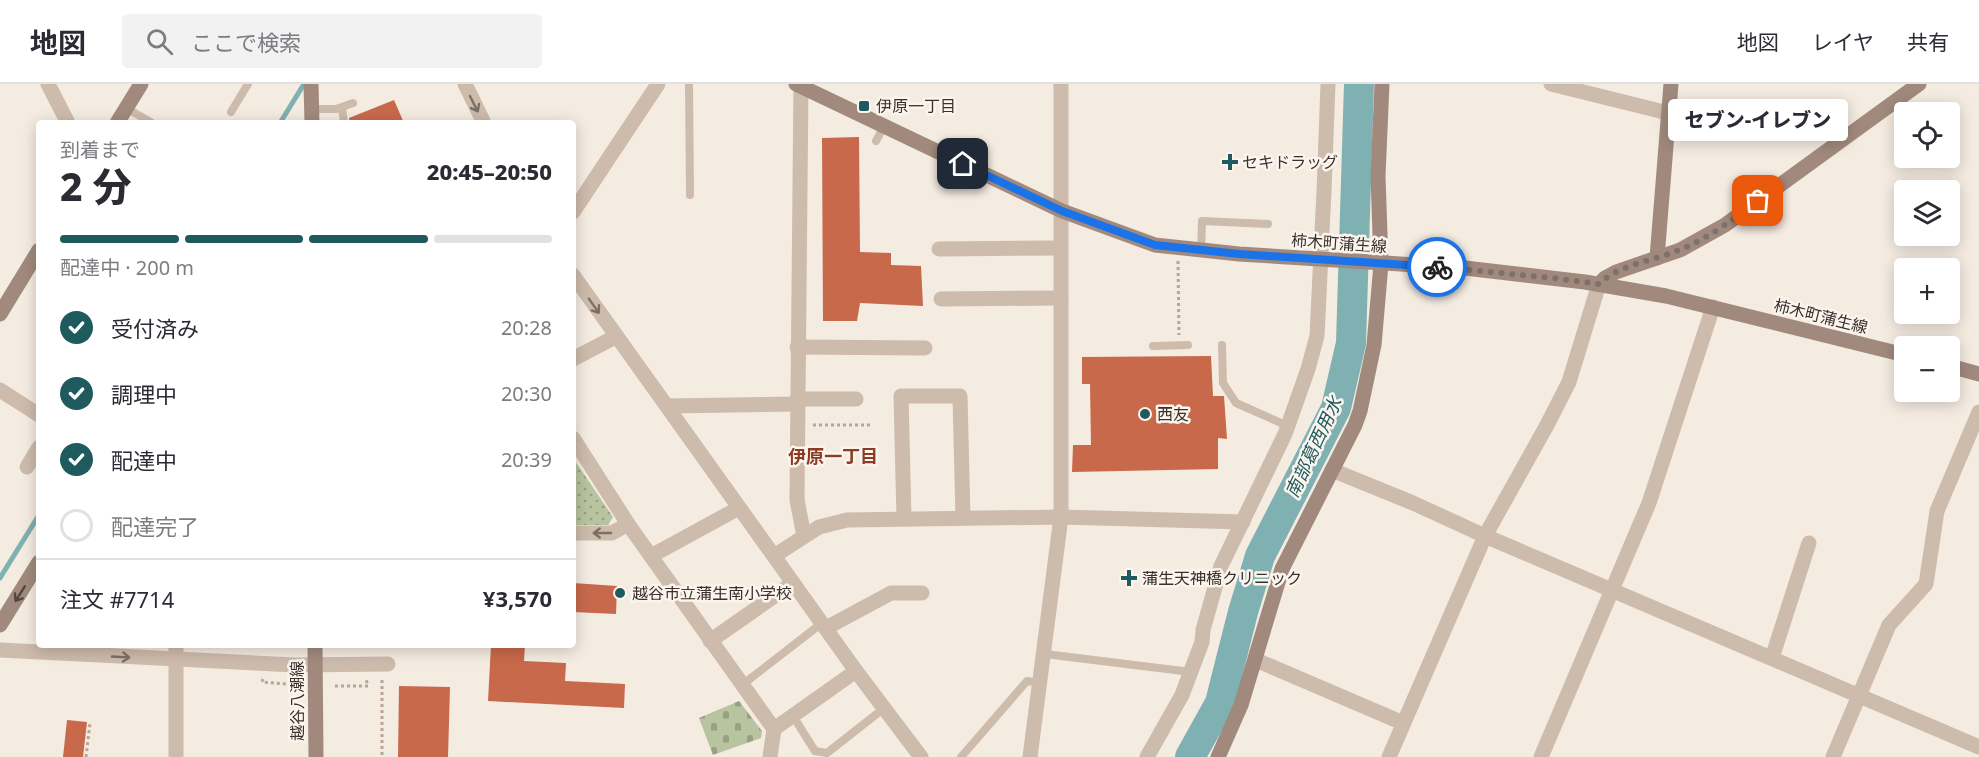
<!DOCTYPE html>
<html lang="ja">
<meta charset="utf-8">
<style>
:root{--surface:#fff;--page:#f2f2f3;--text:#2b2b33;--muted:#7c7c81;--line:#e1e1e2;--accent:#1f5a5e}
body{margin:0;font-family:"Noto Sans","Noto Sans JP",sans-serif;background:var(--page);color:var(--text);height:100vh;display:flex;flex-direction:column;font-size:22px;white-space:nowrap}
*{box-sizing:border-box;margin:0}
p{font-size:20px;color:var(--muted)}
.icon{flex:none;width:33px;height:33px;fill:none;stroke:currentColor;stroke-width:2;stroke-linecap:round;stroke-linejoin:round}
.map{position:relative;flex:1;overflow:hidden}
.sheet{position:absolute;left:36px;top:36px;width:540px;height:528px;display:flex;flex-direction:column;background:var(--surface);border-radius:6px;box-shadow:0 3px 15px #0003}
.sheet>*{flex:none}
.controls{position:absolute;left:1894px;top:18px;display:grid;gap:12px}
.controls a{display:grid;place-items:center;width:66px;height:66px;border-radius:6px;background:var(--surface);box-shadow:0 3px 15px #0003;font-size:30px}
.pin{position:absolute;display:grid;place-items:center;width:51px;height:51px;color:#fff;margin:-26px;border-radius:12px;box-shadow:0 3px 9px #0006}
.courier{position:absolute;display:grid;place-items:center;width:60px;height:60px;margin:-30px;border:4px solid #1a73e8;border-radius:50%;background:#fff;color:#222;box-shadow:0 2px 8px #0007}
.bubble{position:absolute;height:42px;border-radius:6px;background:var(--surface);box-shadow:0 3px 15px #0003;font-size:20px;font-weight:800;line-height:42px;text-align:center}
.headline em{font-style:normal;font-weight:800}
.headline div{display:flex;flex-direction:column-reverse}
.headline{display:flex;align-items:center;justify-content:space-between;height:102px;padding:0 24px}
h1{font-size:39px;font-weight:800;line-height:45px}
.bar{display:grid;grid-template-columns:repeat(4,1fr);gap:9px 6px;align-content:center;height:72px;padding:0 24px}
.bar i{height:8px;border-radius:4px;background:var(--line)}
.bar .current{background:var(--accent)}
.bar p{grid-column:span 4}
.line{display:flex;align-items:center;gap:15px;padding:0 24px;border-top:2px solid var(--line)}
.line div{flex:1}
ol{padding:0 24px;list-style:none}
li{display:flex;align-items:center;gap:18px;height:66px}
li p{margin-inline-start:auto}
li .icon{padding:6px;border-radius:50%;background:var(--accent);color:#fff;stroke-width:4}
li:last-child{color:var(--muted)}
li i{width:33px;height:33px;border:3px solid var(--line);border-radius:50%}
header{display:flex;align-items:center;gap:36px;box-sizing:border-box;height:84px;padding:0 30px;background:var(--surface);border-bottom:2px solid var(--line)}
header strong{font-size:28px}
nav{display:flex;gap:33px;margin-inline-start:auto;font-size:21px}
.search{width:420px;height:54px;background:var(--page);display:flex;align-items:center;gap:15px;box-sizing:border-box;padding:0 21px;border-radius:6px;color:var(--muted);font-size:22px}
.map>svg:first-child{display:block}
</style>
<header>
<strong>地図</strong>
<div class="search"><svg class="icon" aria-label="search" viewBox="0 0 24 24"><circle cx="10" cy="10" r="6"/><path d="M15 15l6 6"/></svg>ここで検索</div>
<nav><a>地図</a><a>レイヤ</a><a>共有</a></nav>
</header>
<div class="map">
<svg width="1979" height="673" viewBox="0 0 1979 673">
<defs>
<pattern id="cemetery-stones" width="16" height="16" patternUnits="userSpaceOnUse" patternTransform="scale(1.5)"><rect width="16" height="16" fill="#b8c4a0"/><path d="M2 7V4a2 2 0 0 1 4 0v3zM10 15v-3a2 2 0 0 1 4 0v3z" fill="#97a083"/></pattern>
<pattern id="park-dots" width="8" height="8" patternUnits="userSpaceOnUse" patternTransform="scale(1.5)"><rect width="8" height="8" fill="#b8c4a0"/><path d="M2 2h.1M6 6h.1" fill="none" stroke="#97a083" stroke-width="1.8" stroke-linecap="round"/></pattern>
</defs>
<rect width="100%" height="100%" fill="#f4ebe1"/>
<path fill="url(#cemetery-stones)" d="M739,617L762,647L761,654L713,671L699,634Z"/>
<path fill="url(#park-dots)" d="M573,374L613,433L608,441H573Z"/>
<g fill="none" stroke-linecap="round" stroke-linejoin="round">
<g stroke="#7fb0b2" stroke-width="5">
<path d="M280,39L304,0"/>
<path d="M0,494L39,431"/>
</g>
<path stroke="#7fb0b2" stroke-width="30" d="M1190,673L1220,619L1243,528L1260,472L1336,324L1351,259L1359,0"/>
</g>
<g fill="#c8694b">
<path d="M394,16L404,39H350L349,34Z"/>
<path d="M859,53L860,168L891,169V181L921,182L923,222L860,219L857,237H823L822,54Z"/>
<path d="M1211,272L1213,312H1224L1227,355L1218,354V385L1072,388L1073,361H1091L1090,300H1082V273Z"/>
<path d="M573,499L617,502L616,530L573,528Z"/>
<path d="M491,561H525L524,577L566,579L565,597L625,600L624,624L488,617Z"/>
<path d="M399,602L450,603L448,673H398Z"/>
<path d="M67,636L87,638L83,673H63Z"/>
</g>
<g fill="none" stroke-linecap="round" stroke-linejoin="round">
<g stroke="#b9a596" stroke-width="3" stroke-dasharray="3 3" stroke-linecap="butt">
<path d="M1178,177L1179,251"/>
<path d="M813,341H873"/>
<path d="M263,595L262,598L299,601"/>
<path d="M382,596V673"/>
<path d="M335,602H368L366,595"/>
<path d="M86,673L90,639"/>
</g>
<g stroke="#cdbbac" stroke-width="8">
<path d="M689,0L690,111"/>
<path d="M126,24L152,39"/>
<path d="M342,24L344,39"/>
<path d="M312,25H336L353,19"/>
<path d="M231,28L248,0"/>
<path d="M876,57L884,42"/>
<path d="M1201,167L1202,137L1268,140"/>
<path d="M1222,261L1223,299L1236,319L1288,342"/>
<path d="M1153,262L1188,261"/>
<path d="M1045,570L1191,588"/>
<path d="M742,601L822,539"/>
<path d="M793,632L815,667L827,669L883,625"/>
<path d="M961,673L1027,597L1041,599"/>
</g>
<g stroke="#cdbbac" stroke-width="15">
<path d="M48,0L68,39"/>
<path d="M465,0L484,39"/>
<path d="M801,0L797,416L804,452"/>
<path d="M1551,0L1668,29"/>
<path d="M573,128L658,0"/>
<path d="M939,165L1060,164"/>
<path d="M573,191L856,587L921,673"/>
<path d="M941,215L1061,214"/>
<path d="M797,263L925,264"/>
<path d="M573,275L615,253"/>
<path d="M0,306L39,331"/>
<path d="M797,315H856"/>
<path d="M668,322L797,320"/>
<path d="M573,354L628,440L774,645L770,673"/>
<path d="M27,383L39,363"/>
<path d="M1332,386L1413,419L1485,452L1979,663"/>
<path d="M904,435L901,312H960L963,434"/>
<path d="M573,449H612L628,440"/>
<path d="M651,472L739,424"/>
<path d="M774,472L819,443L847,436L1061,433L1243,438"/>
<path d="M826,544L891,509H922"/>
<path d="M710,557L793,499"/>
<path d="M176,561V673"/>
<path d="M0,566L295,581L388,580"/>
<path d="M1772,574L1809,459"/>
<path d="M1256,576L1403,639"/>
<path d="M774,645L856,587"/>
<path d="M1030,673L1061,433V0"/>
<path d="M1147,673L1182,611L1202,558L1203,546L1221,482L1285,350L1308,285L1317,252L1324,107L1328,0"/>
<path d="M1389,673L1485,452L1547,341L1569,298L1599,200"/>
<path d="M1541,673L1649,419L1713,223"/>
<path d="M1833,673L1889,541L1926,500L1937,427L1979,328"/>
</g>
<g stroke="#a18a7d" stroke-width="15">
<path d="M311,0L312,39"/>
<path d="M796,0L1062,127L1155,161L1239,170L1465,184L1585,198L1666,212L1905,271"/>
<path d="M117,39L141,0"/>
<path d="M1657,174L1671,0"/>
<path d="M1599,200L1605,194L1616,188L1680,166L1725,141L1919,0"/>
<path d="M0,230L39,166"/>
<path d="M1950,282L1979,290"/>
<path d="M0,541L39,478"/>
<path d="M315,561L316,673"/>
<path d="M1218,673L1241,621L1282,485L1355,341L1360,327L1374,261L1381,180L1378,92L1382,0"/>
</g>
</g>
<defs><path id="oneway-shaft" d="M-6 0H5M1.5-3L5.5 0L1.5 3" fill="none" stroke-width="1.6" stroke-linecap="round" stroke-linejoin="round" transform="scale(1.5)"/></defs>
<g stroke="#7d6f65">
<use href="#oneway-shaft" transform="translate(474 20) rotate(63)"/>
<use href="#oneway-shaft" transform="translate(594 222) rotate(55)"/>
<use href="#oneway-shaft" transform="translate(602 449) rotate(180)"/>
<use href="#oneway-shaft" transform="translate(121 573) rotate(3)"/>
</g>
<use stroke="#544640" href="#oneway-shaft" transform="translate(20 510) rotate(122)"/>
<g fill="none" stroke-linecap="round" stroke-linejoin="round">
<path stroke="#7c716b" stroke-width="6" stroke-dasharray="0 10.8" d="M1437,183L1553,194L1599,200C1619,180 1654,177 1679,166C1708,155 1732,136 1758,117"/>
<path stroke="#1a73e8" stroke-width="8" d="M963,80L1062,127L1155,161L1239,170L1437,183"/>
</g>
<g fill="#1f5a5e" stroke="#fbf5ee" stroke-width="2">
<rect x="858" y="16" width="12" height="12" rx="3"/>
<path d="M1227 69h6v6h6v6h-6v6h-6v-6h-6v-6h6z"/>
<circle cx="1145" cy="330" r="6"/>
<path d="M1126 485h6v6h6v6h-6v6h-6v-6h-6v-6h6z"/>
<circle cx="620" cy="509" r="6"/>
</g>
<g text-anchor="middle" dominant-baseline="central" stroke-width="5" stroke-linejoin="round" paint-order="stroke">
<g font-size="16" fill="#3b302b" stroke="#fbf5ee" text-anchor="start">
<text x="876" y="22">伊原一丁目</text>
<text x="1242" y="78">セキドラッグ</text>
<text x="1157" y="330">西友</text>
<text x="1142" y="494">蒲生天神橋クリニック</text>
<text x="632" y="509">越谷市立蒲生南小学校</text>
</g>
<g font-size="16" fill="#3b302b" stroke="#fbf5ee">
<text transform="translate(1339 159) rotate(4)">柿木町蒲生線</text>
<text transform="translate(1821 232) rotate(14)">柿木町蒲生線</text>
<text transform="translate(297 617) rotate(-90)">越谷八潮線</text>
</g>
<g font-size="18" font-style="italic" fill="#1f5a5e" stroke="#fbf5ee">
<text transform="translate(1313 363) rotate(-65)">南部葛西用水</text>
</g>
<g font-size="18" font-weight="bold" fill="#8c3b22" stroke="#fbf5ee">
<text x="833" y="372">伊原一丁目</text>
</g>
</g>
</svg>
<div class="controls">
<a><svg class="icon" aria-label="locate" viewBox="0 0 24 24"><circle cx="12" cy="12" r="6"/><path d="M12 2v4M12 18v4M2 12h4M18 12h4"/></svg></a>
<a><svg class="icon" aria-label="layers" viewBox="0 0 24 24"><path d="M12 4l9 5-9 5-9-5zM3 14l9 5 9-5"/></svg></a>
<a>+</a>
<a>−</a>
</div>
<div class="pin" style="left:1758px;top:117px;background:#ea580c"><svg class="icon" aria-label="bag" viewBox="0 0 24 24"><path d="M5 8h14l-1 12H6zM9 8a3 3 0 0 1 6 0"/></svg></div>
<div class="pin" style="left:963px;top:80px;background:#1f2937"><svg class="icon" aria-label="home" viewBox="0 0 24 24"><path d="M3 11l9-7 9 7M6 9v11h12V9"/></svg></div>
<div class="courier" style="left:1437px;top:183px"><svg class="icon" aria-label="bike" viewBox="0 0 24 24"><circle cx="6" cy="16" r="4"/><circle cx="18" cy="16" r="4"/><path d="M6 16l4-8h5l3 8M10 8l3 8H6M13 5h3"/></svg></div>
<div class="bubble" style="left:1668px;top:15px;width:180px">セブン-イレブン</div>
<section class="sheet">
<div class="headline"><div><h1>2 分</h1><p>到着まで</p></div><em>20:45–20:50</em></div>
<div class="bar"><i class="current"></i><i class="current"></i><i class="current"></i><i></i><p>配達中 · 200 m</p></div>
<ol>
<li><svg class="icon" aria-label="check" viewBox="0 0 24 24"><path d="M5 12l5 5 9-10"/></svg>受付済み<p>20:28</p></li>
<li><svg class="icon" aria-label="check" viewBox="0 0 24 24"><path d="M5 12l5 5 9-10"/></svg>調理中<p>20:30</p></li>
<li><svg class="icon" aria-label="check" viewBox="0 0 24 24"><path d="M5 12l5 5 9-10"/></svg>配達中<p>20:39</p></li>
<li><i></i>配達完了</li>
</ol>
<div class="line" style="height:78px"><div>注文 #7714</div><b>¥3,570</b></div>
</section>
</div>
